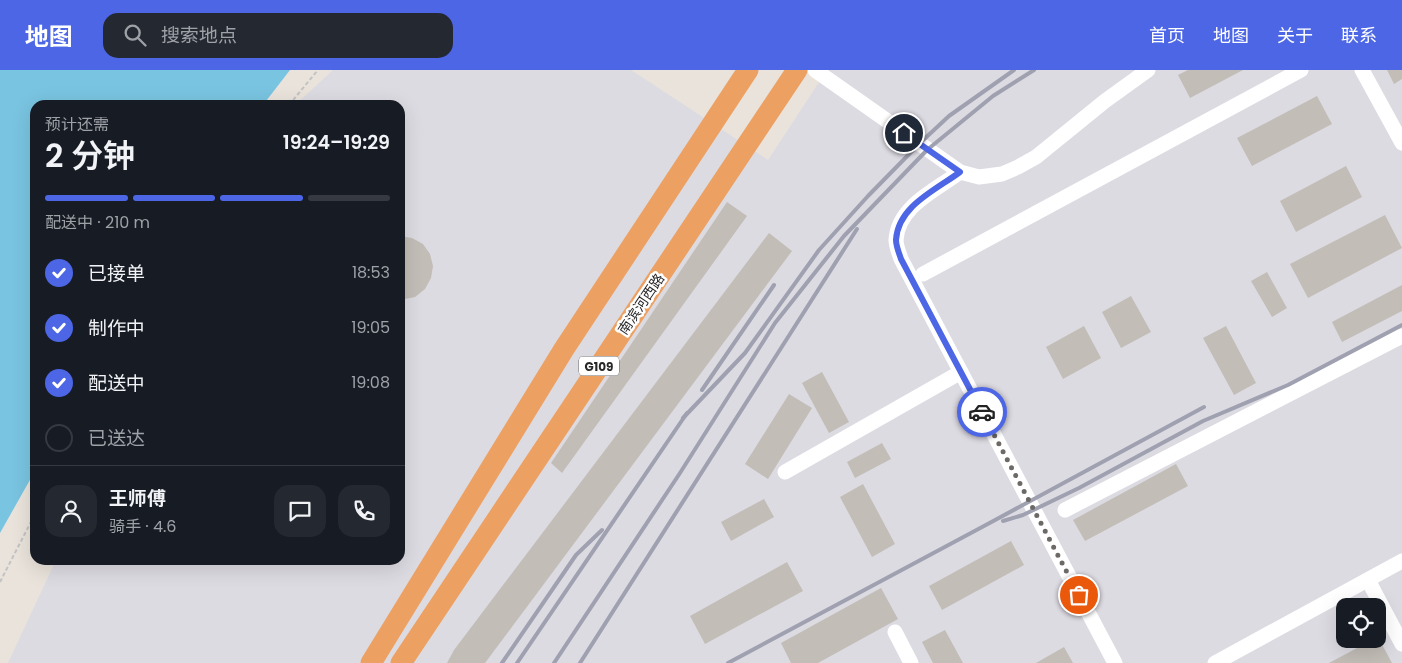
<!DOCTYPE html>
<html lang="zh">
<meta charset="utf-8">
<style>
:root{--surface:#171b24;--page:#242831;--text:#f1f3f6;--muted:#9ea1a6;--line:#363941;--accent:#4c66e6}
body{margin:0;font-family:Poppins,"Noto Sans SC",sans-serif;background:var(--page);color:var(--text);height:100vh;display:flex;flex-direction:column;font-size:19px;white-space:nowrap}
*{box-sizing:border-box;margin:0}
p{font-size:16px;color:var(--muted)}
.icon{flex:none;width:28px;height:28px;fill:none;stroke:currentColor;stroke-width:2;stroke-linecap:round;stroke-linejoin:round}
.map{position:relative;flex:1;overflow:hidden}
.drawer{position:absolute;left:30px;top:30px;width:375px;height:465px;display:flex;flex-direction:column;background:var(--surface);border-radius:15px;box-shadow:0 5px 20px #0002}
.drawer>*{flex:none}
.fabs{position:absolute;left:1336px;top:528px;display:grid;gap:10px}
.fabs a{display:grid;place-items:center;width:50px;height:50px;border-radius:10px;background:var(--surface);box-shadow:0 5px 20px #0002;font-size:25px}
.pin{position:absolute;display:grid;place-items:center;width:42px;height:42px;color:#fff;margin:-21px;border:2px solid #fff;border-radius:50%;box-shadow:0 1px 5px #0007}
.courier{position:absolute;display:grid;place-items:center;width:50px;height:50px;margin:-25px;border:4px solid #4c66e6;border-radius:50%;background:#fff;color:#222;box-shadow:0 1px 6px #0007}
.summary em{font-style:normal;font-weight:600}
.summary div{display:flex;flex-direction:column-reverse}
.summary{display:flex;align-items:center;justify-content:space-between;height:85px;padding:0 15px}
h1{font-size:32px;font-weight:600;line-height:38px}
.bar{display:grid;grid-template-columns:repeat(4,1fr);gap:8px 5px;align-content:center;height:60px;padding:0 15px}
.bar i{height:6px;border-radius:4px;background:var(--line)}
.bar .selected{background:var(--accent)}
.bar p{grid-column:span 4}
.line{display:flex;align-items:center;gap:12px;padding:0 15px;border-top:1px solid var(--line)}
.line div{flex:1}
.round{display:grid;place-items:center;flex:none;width:52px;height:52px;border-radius:15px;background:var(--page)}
ol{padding:0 15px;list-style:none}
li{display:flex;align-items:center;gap:15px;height:55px}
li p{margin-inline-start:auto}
li .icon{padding:5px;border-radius:50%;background:var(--accent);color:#fff;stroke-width:4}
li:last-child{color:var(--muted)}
li i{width:28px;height:28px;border:2px solid var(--line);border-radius:50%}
header{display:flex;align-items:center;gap:30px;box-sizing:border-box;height:70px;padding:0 25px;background:var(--accent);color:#fff}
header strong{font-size:24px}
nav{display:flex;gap:28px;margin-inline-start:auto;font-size:18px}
.search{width:350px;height:45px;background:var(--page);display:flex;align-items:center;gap:12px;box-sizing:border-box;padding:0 18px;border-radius:15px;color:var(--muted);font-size:19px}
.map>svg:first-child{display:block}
</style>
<header>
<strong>地图</strong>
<div class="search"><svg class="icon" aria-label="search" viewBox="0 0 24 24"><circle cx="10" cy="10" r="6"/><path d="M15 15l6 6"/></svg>搜索地点</div>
<nav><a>首页</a><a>地图</a><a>关于</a><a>联系</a></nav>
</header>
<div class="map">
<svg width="1402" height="593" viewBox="0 0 1402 593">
<rect width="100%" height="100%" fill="#e9e3db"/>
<path fill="#dddbe2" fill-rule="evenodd" d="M333,0H631L768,90L827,0H1402V593H8L56,490H400V35H295ZM1345,536H1378V569H1345Z"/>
<path fill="#79c4e1" d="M0,0H290L263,35H35V401L0,463Z"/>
<g fill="#c2bdb7">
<path d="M1188,0H1243L1190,28L1178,5Z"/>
<path d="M1387,0H1402V9L1394,14Z"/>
<path d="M1317,26L1332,54L1252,96L1237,68Z"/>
<path d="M1346,96L1362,127L1296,162L1280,131Z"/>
<path d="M727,132L747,146L562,403L551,393Z"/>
<path d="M1385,145L1402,178L1308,228L1290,194Z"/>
<path d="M769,163L792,181L485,593H447L454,580Z"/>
<path d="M400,166L412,168L423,174L430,184L433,196L431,208L425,219L415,227L400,230Z"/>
<path d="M1267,202L1287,238L1272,247L1251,211Z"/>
<path d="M1402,215V241L1342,272L1332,252Z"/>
<path d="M1131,226L1151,262L1121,278L1102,242Z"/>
<path d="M1084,256L1101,288L1063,309L1046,277Z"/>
<path d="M1226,256L1256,313L1234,325L1203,268Z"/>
<path d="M822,302L849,352L829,363L802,313Z"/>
<path d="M789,324L812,338L768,409L745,394Z"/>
<path d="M882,373L891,389L855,408L847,392Z"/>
<path d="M1176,394L1188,416L1085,471L1073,450Z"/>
<path d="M863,414L895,474L872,487L840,427Z"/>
<path d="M764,429L774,447L731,471L721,452Z"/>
<path d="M1011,471L1024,495L942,540L929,516Z"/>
<path d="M787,492L803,521L705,574L690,546Z"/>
<path d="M881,518L898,549L818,593H791L781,573Z"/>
<path d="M945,560L963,593H933L922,572Z"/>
<path d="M1378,567L1392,593H1329L1374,569H1378Z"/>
<path d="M1064,577L1073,593H1036Z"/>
</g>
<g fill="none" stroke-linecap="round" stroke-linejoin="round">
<g stroke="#c3c3c3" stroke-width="2" stroke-dasharray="4 2.5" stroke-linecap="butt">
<path d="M289,35L318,0"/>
<path d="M0,512L35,444"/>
</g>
<g stroke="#fff" stroke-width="15">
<path d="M815,0L960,102L979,107L1002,104L1018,97L1036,87L1105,31L1148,0"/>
<path d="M1362,0L1402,73"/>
<path d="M960,102C936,120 898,136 896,170C896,176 899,183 901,189L1115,593"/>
<path d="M923,204L1301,0"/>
<path d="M785,402L961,302"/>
<path d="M1065,440L1402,266"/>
<path d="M1368,510L1402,574"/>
<path d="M895,562L911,593"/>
<path d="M1215,593L1402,491"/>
</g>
<g stroke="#eca163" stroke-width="21">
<path d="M371,593L564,279L748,0"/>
<path d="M401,593L797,0"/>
</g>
<g stroke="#9fa1b1" stroke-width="4">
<path d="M702,320L774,215"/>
<path d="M683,348L745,283L819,180L868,126L920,73L949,46L1014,0"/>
<path d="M1003,451L1023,445L1079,418L1203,351L1288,315L1402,255"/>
<path d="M502,593L576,485L602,460"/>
<path d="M517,593L687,343"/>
<path d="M554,593L680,403L775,253L844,166L927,80L993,26L1034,0"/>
<path d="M580,593L857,159"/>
<path d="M728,593L984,456L1204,337"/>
</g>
</g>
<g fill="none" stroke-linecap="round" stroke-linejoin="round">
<path stroke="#6c6967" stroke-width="5" stroke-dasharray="0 9" d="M982,342L1079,525"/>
<path stroke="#4c66e6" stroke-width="6" d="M904,63L960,102C936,120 898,136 896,170C896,176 899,183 901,189L982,342"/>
</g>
<g text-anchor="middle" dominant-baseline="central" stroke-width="5" stroke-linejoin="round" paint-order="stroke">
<rect fill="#fff" stroke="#686868" stroke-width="1" x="579" y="286.5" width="40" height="19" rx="4"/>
<g font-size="12" font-weight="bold" fill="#282828">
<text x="599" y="296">G109</text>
</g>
<g font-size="14" fill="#282828" stroke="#fff">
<text transform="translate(641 234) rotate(-56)">南滨河西路</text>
</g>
</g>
</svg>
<div class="fabs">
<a><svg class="icon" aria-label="locate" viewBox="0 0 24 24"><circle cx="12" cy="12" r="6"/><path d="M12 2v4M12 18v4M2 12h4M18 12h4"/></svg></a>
</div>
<div class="pin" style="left:1079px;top:525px;background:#ea580c"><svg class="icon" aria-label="bag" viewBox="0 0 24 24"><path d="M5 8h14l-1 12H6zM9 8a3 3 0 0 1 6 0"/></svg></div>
<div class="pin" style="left:904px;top:63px;background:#1f2937"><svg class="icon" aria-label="home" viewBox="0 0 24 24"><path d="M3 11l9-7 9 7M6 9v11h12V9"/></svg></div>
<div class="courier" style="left:982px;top:342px"><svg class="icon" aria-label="car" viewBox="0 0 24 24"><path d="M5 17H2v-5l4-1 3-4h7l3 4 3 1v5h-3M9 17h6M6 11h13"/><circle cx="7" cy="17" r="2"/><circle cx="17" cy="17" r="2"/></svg></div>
<section class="drawer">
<div class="summary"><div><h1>2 分钟</h1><p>预计还需</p></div><em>19:24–19:29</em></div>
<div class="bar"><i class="selected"></i><i class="selected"></i><i class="selected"></i><i></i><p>配送中 · 210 m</p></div>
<ol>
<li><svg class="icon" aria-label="check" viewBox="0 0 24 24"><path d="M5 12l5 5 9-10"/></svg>已接单<p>18:53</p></li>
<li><svg class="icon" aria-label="check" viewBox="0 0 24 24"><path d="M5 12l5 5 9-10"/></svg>制作中<p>19:05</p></li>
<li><svg class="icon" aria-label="check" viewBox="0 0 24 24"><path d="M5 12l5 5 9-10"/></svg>配送中<p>19:08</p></li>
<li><i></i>已送达</li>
</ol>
<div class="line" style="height:90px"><a class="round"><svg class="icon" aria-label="person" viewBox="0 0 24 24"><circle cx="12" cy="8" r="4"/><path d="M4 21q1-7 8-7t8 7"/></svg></a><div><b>王师傅</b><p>骑手 · 4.6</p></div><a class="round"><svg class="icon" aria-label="chat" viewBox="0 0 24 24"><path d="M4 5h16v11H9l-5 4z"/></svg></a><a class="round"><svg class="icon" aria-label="phone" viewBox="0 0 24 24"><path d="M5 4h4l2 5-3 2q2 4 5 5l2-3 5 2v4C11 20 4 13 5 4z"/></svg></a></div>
</section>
</div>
